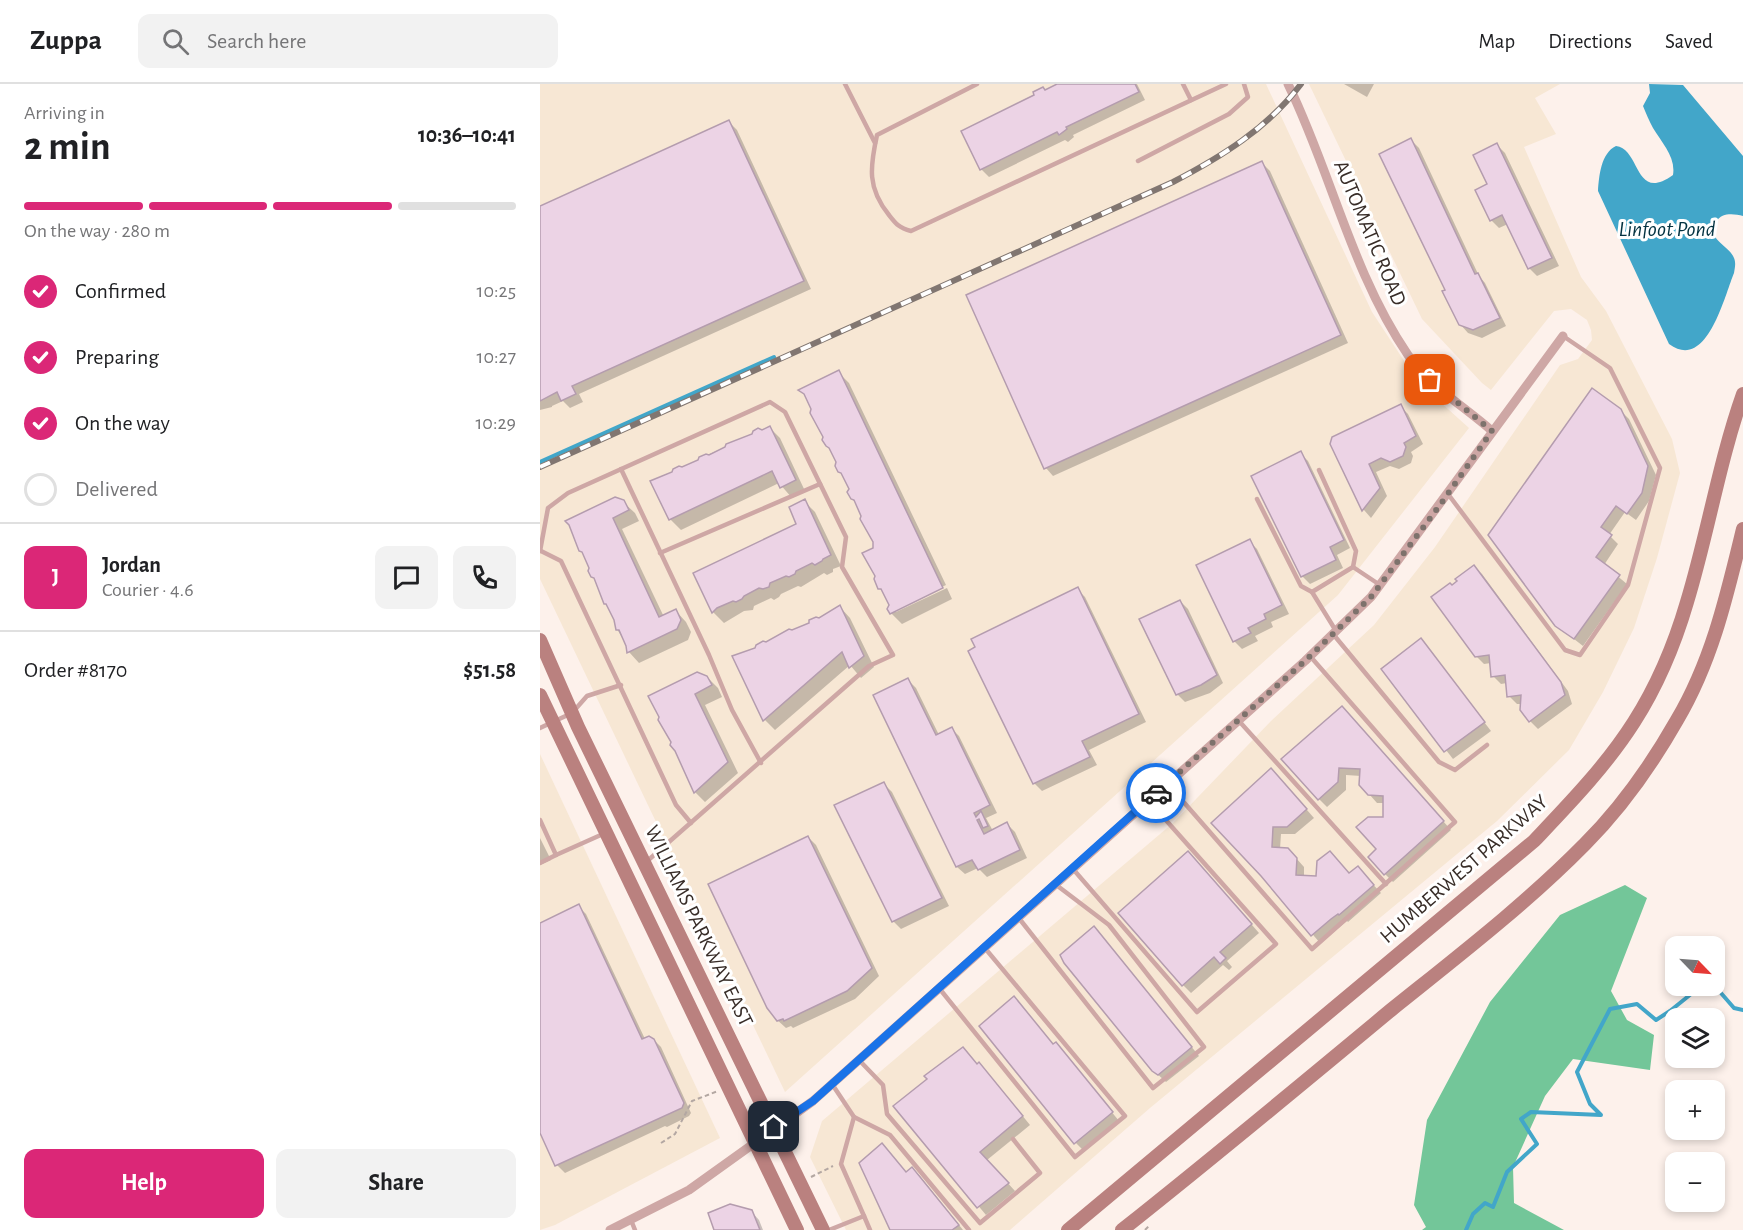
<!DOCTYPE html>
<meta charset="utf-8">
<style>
:root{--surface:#fff;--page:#f2f2f2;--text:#202124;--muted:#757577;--line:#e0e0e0;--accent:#db2777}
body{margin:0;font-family:"Alegreya Sans",sans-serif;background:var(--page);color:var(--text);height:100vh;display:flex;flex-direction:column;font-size:22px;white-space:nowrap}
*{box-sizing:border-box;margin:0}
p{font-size:20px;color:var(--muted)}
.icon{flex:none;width:33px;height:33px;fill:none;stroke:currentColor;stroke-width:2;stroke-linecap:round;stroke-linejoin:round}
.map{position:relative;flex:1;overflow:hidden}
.side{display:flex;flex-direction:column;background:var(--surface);width:540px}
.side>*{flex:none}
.needle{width:39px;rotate:115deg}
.fabs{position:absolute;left:1125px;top:852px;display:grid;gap:12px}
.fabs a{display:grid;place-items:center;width:60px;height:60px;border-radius:12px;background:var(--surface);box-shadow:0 3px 9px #0003;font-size:30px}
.pin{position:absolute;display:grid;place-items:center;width:51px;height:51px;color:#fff;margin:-26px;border-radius:12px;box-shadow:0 3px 9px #0006}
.courier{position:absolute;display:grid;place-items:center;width:60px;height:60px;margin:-30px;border:4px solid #1a73e8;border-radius:50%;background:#fff;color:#222;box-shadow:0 2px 8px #0007}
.summary em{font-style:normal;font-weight:700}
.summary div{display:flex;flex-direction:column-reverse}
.summary{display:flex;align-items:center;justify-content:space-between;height:102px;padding:0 24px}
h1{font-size:39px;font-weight:700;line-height:45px}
.bar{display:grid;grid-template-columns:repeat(4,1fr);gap:9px 6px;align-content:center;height:72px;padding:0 24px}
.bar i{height:8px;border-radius:4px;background:var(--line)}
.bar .on{background:var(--accent)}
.bar p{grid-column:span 4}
.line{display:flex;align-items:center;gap:15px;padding:0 24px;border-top:2px solid var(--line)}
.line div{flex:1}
.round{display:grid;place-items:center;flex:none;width:63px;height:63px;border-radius:12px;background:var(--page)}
ol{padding:0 24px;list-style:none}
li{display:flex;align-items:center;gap:18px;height:66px}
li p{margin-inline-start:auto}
li .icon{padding:6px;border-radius:50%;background:var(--accent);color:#fff;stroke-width:4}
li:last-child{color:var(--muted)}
li i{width:33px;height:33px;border:3px solid var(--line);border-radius:50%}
.button{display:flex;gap:12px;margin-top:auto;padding:12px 24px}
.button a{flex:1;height:69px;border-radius:12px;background:var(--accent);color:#fff;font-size:24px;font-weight:700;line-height:69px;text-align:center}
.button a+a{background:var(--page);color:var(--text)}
header{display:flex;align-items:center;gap:36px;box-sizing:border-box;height:84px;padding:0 30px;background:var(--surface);border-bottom:2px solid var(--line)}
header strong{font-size:28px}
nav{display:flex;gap:33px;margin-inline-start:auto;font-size:21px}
.search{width:420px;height:54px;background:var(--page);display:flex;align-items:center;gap:15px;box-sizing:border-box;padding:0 21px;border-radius:12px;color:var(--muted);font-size:22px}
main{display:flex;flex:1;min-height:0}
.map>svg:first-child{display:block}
</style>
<header>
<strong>Zuppa</strong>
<div class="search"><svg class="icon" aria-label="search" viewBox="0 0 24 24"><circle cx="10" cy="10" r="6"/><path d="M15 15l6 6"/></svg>Search here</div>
<nav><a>Map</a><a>Directions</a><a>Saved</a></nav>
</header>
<main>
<section class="side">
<div class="summary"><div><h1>2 min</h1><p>Arriving in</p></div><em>10:36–10:41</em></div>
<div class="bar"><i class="on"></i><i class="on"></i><i class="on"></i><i></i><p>On the way · 280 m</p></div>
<ol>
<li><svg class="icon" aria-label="check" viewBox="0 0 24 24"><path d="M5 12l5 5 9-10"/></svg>Confirmed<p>10:25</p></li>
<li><svg class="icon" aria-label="check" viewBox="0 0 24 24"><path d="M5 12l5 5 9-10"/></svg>Preparing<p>10:27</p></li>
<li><svg class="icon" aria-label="check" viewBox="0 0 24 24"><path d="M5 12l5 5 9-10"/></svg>On the way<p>10:29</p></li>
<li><i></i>Delivered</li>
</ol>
<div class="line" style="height:108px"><b class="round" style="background:var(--accent);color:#fff">J</b><div><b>Jordan</b><p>Courier · 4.6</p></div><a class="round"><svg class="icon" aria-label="chat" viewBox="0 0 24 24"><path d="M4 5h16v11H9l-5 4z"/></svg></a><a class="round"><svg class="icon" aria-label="phone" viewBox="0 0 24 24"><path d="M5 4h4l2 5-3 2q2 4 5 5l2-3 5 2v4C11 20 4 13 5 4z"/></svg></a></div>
<div class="line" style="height:78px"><div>Order #8170</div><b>$51.58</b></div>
<div class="button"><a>Help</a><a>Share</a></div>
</section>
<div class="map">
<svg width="1203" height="1146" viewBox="0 0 1203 1146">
<rect width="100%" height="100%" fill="#fdf1eb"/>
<g fill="#f7e7d4">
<path d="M0,0H726L832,228L878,298L929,344L798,511L245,1008L0,495Z"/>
<path d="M769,0H1020L995,14L1016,50L984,63L1041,193L1066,227L1132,355L1140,389L1117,474L1094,544L1063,608L1029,666L957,737L610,1024L470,1146H306L270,1073L282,1037L633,739L731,637L834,541L895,463L1020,281L1038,275L1052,256L1051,246L1047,236L1031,225L1014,227L951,306L942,299L882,235Z"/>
<path d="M0,670L180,1054L15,1141L0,1146Z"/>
</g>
<path fill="#73c699" d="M1085,801L1107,814L1071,907L1087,936L1114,951L1110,986L1033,975L1005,1012L973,1083L974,1119L1024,1146H882L886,1143L874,1121L887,1036L950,918L1020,831Z"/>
<path fill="#42a6c9" d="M1109,0L1143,1L1203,72V132C1194,130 1182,128 1176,138C1165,155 1189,161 1194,174C1196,179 1195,183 1194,189C1184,213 1167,288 1129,260L1058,107C1059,92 1061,69 1076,62C1101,65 1094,119 1133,91C1136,73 1122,59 1113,44C1109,37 1106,29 1103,22L1110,9Z"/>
<g fill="#0003">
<path d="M521,0H597L605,16L533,51L534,53L528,58L525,56L449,93L441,85L506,7Z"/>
<path d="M804,0H834L827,13Z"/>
<path d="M189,38L197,46L271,205L39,310L43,318L30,324L23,317L12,322V323L0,326V124Z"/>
<path d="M871,56L879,64L939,192L945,199L966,242L942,254L928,249L920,240L908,207Z"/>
<path d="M957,61L965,69L1019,182L997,192L989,184L968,140L959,144L951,136L949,101Z"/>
<path d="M722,79L730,87L808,259L513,392L506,384Z"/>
<path d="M298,288L309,299L406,501L356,525V528L407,504L412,515L362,540L351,529V522L345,509L339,504L335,457L317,420L312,415Z"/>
<path d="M860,322L868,330L883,360L871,368L873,372L871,379L859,385L850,382L836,388L847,412L831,434L824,426L792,360Z"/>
<path d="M1080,326L1089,335L1116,391L1109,417L1096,436L1085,428L1069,451L1078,460L1064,481L1087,500L1043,562L1016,541Z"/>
<path d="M229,343L240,354L265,407L252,414L239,399L141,446L130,435L142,385L160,377V374L214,351V348Z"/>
<path d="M760,369L768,377L810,464L797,471L803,484L770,500L762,492Z"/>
<path d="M264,417L275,428L301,482L293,485V488L287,491L284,489L261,503L258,502L241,510L239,513L234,516L231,514L214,522L213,526L204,527L184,539L173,528L155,490L258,440Z"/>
<path d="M83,418L95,429L99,437L82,445L124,533L136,527L146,538L151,548L148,556L99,579L89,568L87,562L77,545L75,536L57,497L52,492L51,484L45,470Z"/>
<path d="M709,457L717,465L749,530L731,538L733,543L715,552L718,557L702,565L694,557Z"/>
<path d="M934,483L942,490L1028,607L1032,620L998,645L990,637L982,620H977L969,612L967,599L961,600L953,592L951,579L944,580L936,572L912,502Z"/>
<path d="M537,505L545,513L606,638L549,666L557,681L502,707L494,699Z"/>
<path d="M640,517L648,525L683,599L670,609L645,618L637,610Z"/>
<path d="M300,523L310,534L334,583L321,594L310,581L235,646L225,636L195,573L279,536Z"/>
<path d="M881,556L951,647L913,675L843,585Z"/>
<path d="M167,593L178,604L182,613L165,621L198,689L165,718L155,708L113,615Z"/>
<path d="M368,596L376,604L399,651L412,645L419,652L457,729L446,734L453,747L467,740L475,748L487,774L447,793L438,784L425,790L417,783L335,612Z"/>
<path d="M810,632L911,746L853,798L845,790L838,766L844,735L845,719H837L829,710L821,692L806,691V706L787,723L779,715Z"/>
<path d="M739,694L774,734L755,750H741L740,765L756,774L764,783V793L825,792L841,809L808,838L807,837L780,859L722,791Z"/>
<path d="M344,700L352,708L409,822L361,845L353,837Z"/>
<path d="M268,753L276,761L339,892L315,915L253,944L251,942L246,944L235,934Z"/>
<path d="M0,754L11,776L0,781Z"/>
<path d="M656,777L719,849L687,877L692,883L689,886L683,881L651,909L643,901Z"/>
<path d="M38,822L46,830L105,955H113L121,963L151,1029L149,1032L127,1043L125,1042L25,1089L17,1081L0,1046V840Z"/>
<path d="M562,852L659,972L626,998L613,986Z"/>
<path d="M482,922L514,961L523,968L579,1037L543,1066L536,1059Z"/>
<path d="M437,981L447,988L490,1041L447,1076L475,1107L446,1131L355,1022Z"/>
<path d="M372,1085L380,1092L423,1146H352L366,1089Z"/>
<path d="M211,1127L219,1136L223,1146H177Z"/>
</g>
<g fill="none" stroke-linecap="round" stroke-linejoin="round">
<g stroke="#42a6c9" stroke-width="4">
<path d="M0,378L234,273"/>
<path d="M1174,901L1194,924L1203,926"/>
<path d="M926,1146L933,1130L945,1119L953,1123L967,1088L997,1060L981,1035L991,1028L1061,1031L1050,1020L1037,988L1070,925L1097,920L1116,936L1130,927L1161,902"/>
</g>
</g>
<g fill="#ecd3e5" stroke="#b49cae" stroke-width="1.5">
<path d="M517,0H595L599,8L526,43L527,45L519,51L517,48L440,86L421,47L494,11L493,8L503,3L505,6Z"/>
<path d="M189,36L264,197L32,302L36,310L21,317L17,308L0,317V122Z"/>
<path d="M871,54L935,190L938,189L960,234L933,246L919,241L902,207L905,206L839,70Z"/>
<path d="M957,59L1012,174L988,185L962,131L950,137L935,106L947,100L933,71Z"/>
<path d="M722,77L801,251L504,385L426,211Z"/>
<path d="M299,286L403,504L350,530L347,525L349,521L341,505H338L334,495L335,492L322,469L333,464V458L320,435L321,432L314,416L311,415L307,408L309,405L301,389L298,388L295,382L296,378L289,364L286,362L282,356L283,353L270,329L271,325L264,310L258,306Z"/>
<path d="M1052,304L1081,325L1108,382L1102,409L1087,430L1076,422L1061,443L1072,451L1056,473L1080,491L1034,555L1015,542L948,451Z"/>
<path d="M861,320L876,352L864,359L866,363L863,372L850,378L841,374L829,380L840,404L822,427L790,360L792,353Z"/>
<path d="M230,342L256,396L240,404L232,387L129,436L110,397L132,388L133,385L139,382L142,383L158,376L159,373L166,370L169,371L185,363L186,360L212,350L213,347L218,344L222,346Z"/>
<path d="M761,367L804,456L790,463L796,476L761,493L711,392Z"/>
<path d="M75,413L84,416L89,426L73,434L119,533L136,525L141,536L137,545L87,569L86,562L79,546H76L74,536L66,520H64L54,494L51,493L48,487L49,484L42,468L39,467L29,441L25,437Z"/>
<path d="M265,415L291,471L283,475L282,477L275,481L272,479L256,487L255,490L249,493L246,492L230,499L229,503L223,505L219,504L204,512L202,515L196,518L193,517L177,524L172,529L153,489L256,440L249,423Z"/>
<path d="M710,455L742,521L724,530L726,535L708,544L711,549L693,558L656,481Z"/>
<path d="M934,481L1021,598L1025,611L989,638L980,626L981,611L967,613L965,591L951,593L949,571L935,573L891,513L910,499L912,501L917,497L915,495Z"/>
<path d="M538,503L599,630L542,657L550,673L493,700L428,567L435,563L431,555Z"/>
<path d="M640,516L677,591L661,601L636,611L599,535Z"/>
<path d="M300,521L324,572L309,584L302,568L223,637L192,572L215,564L216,561L223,557L226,558L249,545L252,546L269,539V536L276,533L279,534Z"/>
<path d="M881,554L945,638L904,668L841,585Z"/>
<path d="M157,588L167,592L172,601L155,610L188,678L154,709L135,667L130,661L131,658L118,636L119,633L108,612Z"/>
<path d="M368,594L396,651L412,643L450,721L434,729L436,733L441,727L448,742L443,744L439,735L437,736L444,750L467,738L480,766L438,786L432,776L416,783L333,611Z"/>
<path d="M802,622L904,737L844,791L828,773L836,765L816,743L828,733H843V712L828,711L819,701L820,685L799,684L798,698L778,716L741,675Z"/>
<path d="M731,684L767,725L747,743H733L732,763L748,764L757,774L756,791L776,792L777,777L790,767L809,789L818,782L834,801L799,831L798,830L791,835L771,852L721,792L671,739Z"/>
<path d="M344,698L402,814L352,838L294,721Z"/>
<path d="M268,752L332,884L307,907L244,937L243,935L237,937L227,924L168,800Z"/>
<path d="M648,767L712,840L680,868L686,874L680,880L674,873L642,902L578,829Z"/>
<path d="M39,820L102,955L109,952L114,955L144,1019L142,1024L15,1082L0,1049V839Z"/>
<path d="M554,842L652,963L618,991L612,987L524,879L520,871Z"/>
<path d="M474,912L513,960L516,958L573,1028L534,1060L439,942Z"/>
<path d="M423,963L437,980L439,978L483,1032L440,1068L469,1099L437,1124L353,1022L387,995L384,992Z"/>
<path d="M342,1059L366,1088L372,1083L419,1141L412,1146H350L319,1079Z"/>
<path d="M190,1120L212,1126L220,1146H174L168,1129Z"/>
</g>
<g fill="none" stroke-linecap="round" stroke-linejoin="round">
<g stroke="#b3a7a2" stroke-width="2" stroke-dasharray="4.5 3" stroke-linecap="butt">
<path d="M121,1059L135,1050L152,1017L178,1007"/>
<path d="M271,1093L293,1082"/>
<path d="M605,1146L610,1141"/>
</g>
<g stroke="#cea7a5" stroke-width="4.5">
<path d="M305,0L335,59"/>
<path d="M437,0L337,51C330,83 327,104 349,131C356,140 359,144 371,147L686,0"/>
<path d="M643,0L651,16"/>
<path d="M598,77L689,30L708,13L704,0"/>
<path d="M81,385L169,571L192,626L221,679"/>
<path d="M779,386L816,467L813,483"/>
<path d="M908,410L1025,566L1040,571L1088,501L1120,384L1070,284L1023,252"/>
<path d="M717,415L761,502L772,508"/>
<path d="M0,467L8,424L28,409L230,318L245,328L306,453L302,483L353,571L329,582L105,779"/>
<path d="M1,467L21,477L136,721L151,739"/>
<path d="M120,469L280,400"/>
<path d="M796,547L772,508L813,483L840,501"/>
<path d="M793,550L899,678L915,686L947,661"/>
<path d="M699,637L846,800"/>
<path d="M0,644L32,629L47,612L81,601"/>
<path d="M627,699L772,865L915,738L770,572"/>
<path d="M0,736L16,771L0,779"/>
<path d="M16,771L63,750"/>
<path d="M533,785L657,928L736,860L608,716"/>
<path d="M478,833L613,1004L664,963L569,841L515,800"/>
<path d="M399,904L535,1073L585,1032L444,863"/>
<path d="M319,976L343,1001L347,1030L440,1139L500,1089L473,1055"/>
<path d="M292,1000L314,1033L350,1051L429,1146"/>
<path d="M314,1033L301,1080L324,1132"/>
<path d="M91,1136L95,1146"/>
<path d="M289,1146L324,1132L330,1146"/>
</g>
<g stroke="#cea7a5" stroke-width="9">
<path d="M748,0C791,88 812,189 868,271C889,302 924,322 952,347"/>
<path d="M70,1146L149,1106L273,1017L765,577L831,513L1023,252"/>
</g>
<g stroke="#ba817f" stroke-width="14">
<path d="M0,556L38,643L283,1146"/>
<path d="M0,611L257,1146"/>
<path d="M528,1146L994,757C1029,720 1066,682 1094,638C1117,602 1135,559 1147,518C1168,449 1179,378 1203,310"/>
<path d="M582,1146C673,1074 762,1000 851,926C917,873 986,820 1045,760C1081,724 1112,680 1137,636C1172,577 1187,511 1203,445"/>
</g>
<defs>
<path id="rail" d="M0,383L633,98C681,73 728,44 761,0"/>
</defs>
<use href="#rail" stroke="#817671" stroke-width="6"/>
<use href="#rail" stroke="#fff" stroke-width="4" stroke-dasharray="11" stroke-linecap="butt"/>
</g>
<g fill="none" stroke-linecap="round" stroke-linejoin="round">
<path stroke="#7d726c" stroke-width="6" stroke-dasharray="0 10.8" d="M616,709L765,577L831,513L900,421L952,347L890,296"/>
<path stroke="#1a73e8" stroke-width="8" d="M234,1043L273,1017L616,709"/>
</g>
<g text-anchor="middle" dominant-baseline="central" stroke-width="6" stroke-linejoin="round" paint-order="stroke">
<g font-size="21" fill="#382d28" stroke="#fff">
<text transform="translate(830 149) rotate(67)">AUTOMATIC ROAD</text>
<text transform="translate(924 785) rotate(-41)">HUMBERWEST PARKWAY</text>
<text transform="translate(159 842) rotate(64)">WILLIAMS PARKWAY EAST</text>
</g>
<g font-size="22" font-style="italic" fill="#033241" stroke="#fff">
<text x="1127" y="145">Linfoot Pond</text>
</g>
</g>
</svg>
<div class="fabs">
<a><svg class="needle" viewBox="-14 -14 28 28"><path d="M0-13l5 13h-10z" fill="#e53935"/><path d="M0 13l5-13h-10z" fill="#757577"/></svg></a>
<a><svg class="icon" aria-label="layers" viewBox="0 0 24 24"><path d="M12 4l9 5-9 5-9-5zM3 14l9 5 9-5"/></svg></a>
<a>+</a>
<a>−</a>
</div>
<div class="pin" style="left:890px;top:296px;background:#ea580c"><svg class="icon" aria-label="bag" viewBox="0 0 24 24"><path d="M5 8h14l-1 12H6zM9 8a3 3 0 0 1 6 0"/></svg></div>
<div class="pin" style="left:234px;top:1043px;background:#1f2937"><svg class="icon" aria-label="home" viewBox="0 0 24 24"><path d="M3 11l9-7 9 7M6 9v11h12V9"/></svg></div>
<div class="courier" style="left:616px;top:709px"><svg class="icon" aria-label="car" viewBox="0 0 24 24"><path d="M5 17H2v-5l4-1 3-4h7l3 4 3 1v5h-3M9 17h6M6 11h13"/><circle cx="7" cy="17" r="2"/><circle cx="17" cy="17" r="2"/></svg></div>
</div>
</main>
